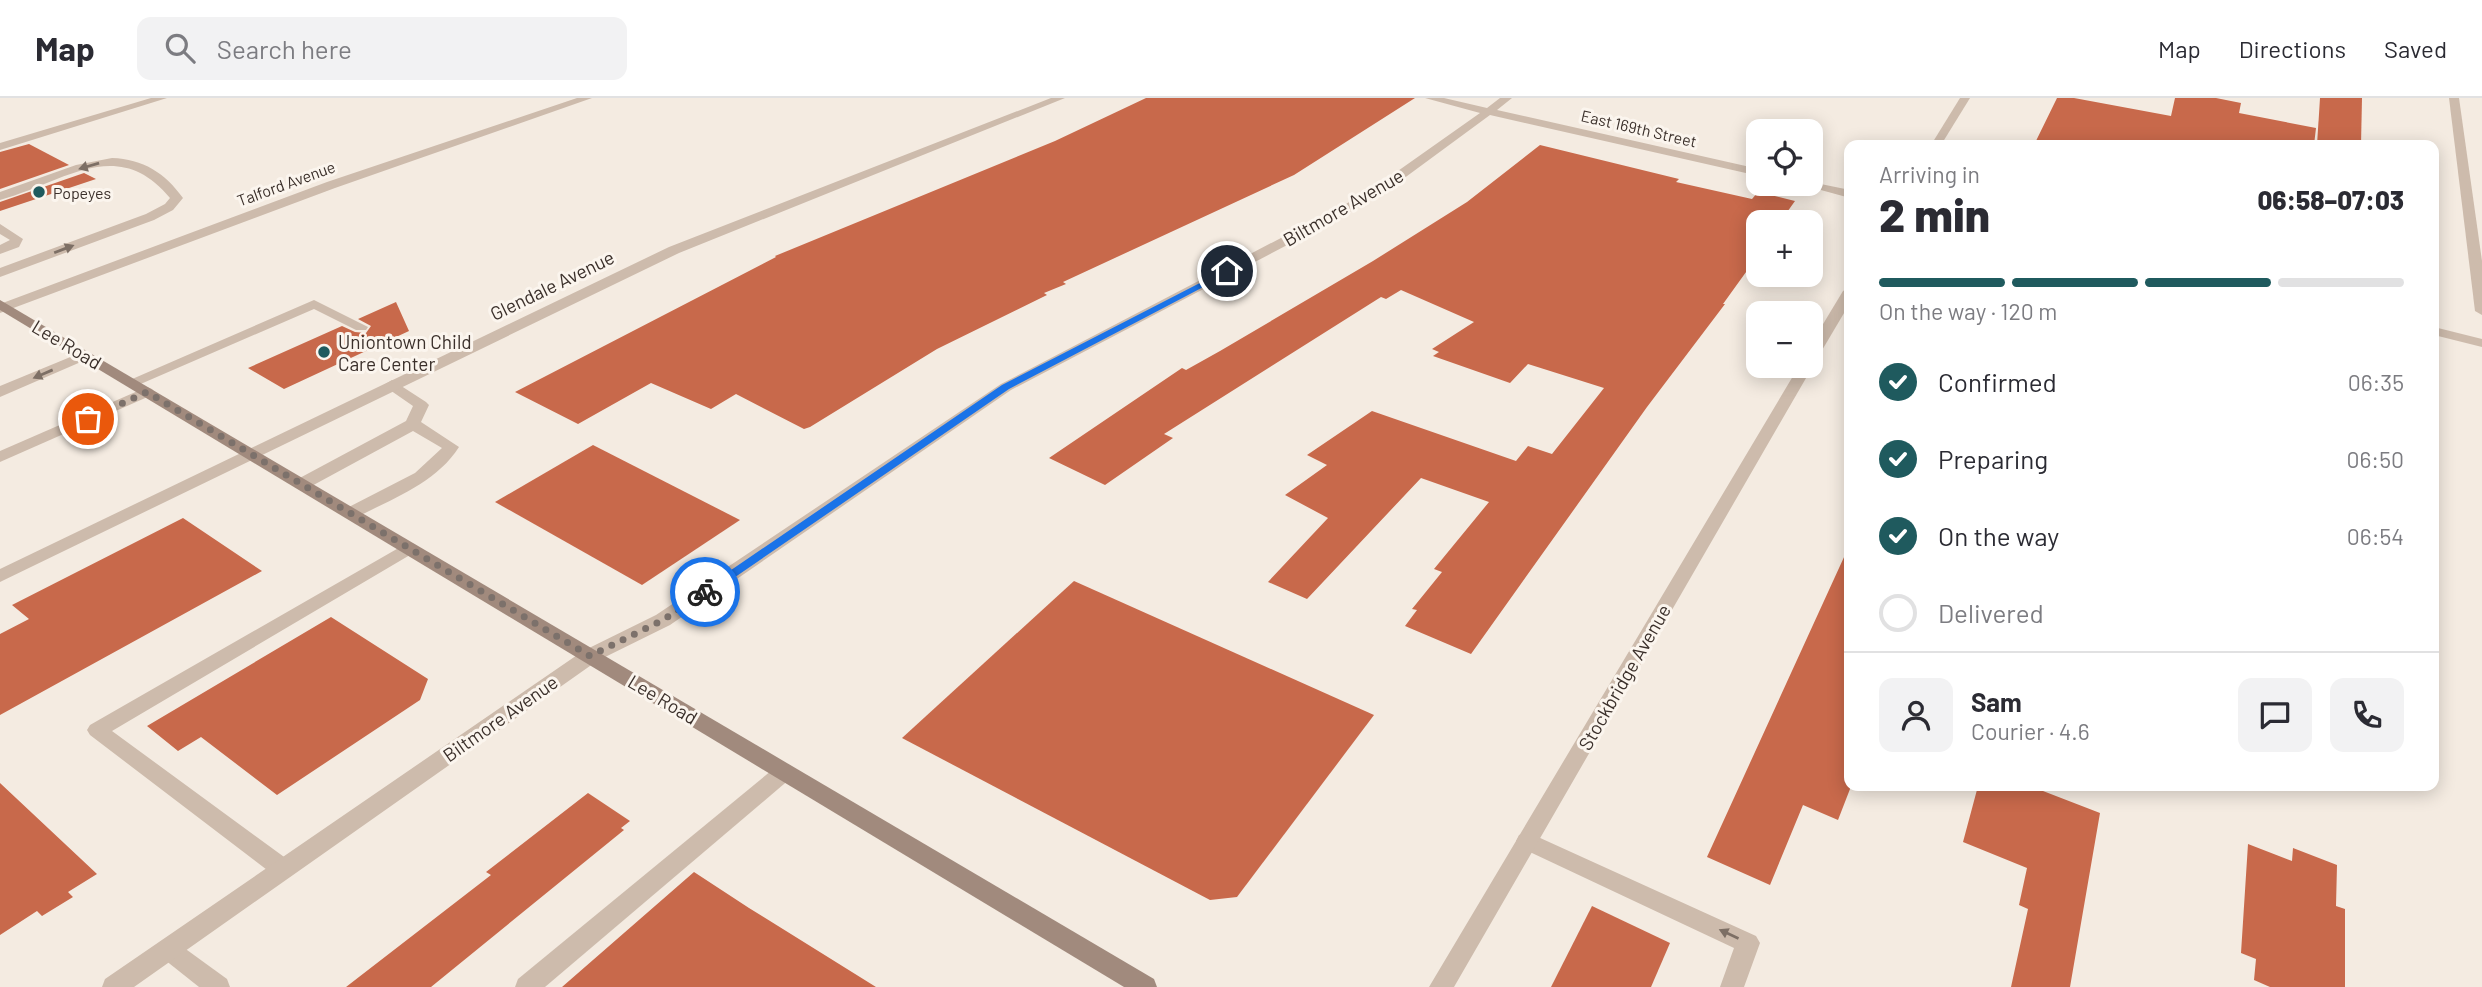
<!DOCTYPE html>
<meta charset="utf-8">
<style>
:root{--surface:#fff;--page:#f2f2f3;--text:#2b2b33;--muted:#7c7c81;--line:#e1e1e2;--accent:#1f5a5e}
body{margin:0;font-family:Barlow,sans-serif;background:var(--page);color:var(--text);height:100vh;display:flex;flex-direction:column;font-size:26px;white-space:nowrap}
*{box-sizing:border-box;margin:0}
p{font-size:23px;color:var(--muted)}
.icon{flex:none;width:38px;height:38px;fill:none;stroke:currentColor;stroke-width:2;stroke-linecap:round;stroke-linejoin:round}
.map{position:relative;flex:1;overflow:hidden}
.details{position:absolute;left:1844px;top:42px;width:595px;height:651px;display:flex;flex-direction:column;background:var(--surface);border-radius:14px;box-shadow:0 4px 18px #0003}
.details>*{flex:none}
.tools{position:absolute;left:1746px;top:21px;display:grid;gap:14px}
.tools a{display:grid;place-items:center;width:77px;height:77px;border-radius:14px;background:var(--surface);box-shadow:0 4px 18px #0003;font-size:35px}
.pin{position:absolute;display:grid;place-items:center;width:60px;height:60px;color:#fff;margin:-30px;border:4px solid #fff;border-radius:50%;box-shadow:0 2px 7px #0007}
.courier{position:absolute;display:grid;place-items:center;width:70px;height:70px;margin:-35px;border:5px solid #1a73e8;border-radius:50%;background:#fff;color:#222;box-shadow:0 2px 9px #0007}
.summary em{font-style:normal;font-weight:800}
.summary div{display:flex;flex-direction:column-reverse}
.summary{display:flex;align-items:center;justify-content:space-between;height:119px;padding:0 35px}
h1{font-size:46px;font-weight:800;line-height:52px}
.bar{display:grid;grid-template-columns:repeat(4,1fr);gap:10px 7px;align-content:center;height:84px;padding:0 35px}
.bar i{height:9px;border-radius:5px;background:var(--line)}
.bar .on{background:var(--accent)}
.bar p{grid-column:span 4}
.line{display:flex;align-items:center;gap:18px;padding:0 35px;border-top:2px solid var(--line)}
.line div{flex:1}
.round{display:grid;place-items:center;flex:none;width:74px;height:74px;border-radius:14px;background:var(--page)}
ol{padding:0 35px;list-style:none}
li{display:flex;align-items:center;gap:21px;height:77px}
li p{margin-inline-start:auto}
li .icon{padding:7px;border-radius:50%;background:var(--accent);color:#fff;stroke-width:4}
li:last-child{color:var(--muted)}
li i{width:38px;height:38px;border:4px solid var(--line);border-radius:50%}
header{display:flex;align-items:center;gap:42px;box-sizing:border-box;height:98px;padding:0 35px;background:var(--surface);border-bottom:2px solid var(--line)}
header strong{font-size:33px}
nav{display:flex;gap:38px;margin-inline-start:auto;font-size:24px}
.search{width:490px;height:63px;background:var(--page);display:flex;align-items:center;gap:18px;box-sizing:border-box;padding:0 24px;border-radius:14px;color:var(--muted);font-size:26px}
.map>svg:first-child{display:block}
</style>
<header>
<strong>Map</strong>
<div class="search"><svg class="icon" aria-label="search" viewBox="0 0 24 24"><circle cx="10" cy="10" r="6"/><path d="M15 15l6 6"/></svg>Search here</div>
<nav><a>Map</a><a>Directions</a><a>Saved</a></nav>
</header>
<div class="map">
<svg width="2482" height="889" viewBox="0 0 2482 889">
<rect width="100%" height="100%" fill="#f4ebe1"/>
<g fill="#c8694b">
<path d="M1146,0H1415L1294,77L1063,184L1066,186L1044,195L1047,197L937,251L810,329L804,331L736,296L711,311L651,285L578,326L515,294L776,159L775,158L1055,43Z"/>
<path d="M2057,0H2074L2171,18L2175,0H2216L2241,5L2239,15L2316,30L2314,47H2101L2078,43L2076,47H2034Z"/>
<path d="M2320,0H2362L2361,47H2317Z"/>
<path d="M29,46L69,67L0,91V54Z"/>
<path d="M1540,47L1679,81L1676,84L1752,101L1758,94L1795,103L1780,124H1759V156L1723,206H1725L1647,309L1471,556L1405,528L1417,512L1412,511L1442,474L1434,471L1489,404L1421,380L1307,501L1268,484L1328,420L1285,397L1327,367L1307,357L1372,313L1516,363L1528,348L1552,356L1604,290L1528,266L1510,285L1433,258L1439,254L1432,251L1474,224L1401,192L1386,201L1381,199L1164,336L1173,340L1105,387L1049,360L1182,270L1186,272L1220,253L1373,163L1467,104Z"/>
<path d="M84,75L96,81L0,113V104Z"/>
<path d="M396,204L409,233L284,291L248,270L342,228L355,234L366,235L371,228L358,221Z"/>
<path d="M593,347L740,422L642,487L495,404Z"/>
<path d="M183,420L262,473L0,617V536L29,521L12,507Z"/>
<path d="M1850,446V691L1838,722L1803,707L1770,787L1707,759Z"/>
<path d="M1074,483L1374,617L1237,799L1210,802L902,640Z"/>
<path d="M331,519L428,581L420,602L277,697L201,639L178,653L147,628Z"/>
<path d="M0,685L97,776L68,794L73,799L42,818L37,813L0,837Z"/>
<path d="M1978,688H2030L2100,715L2070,889H2011L2028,811L2019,807L2027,770L1963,744Z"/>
<path d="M588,695L630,723L621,730L624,732L431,889H346L491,777L486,774Z"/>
<path d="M2248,746L2292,763L2293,750L2337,767L2336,808L2345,811V889H2270L2254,882L2256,861L2241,855Z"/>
<path d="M694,774L749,810L876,889H562Z"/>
<path d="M1592,808L1670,845L1651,889H1551Z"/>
</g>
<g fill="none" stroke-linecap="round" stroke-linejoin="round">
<g fill="#cdbbac" fill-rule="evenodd">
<path d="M112,60C143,61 165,75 183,100L173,112L154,122L0,179V170L146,116L165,106L170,100C117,36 63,85 0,102V94L76,67Z"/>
<path d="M0,126L23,141L19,149L0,156V147L10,142L0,136Z"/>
<path d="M314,202L368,229L366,232H356L314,211L136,288L131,290L123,285Z"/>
<path d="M85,253L90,254L92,257L90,260L0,299V288Z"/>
<path d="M392,282L426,304L429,307L421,324L459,349C436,385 394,400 357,419H345L342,415L345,411L415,375L442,350L413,333L308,390H296L294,386L296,382L406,323L413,308L387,290L384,287Z"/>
<path d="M147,289L152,291L155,294L152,297L0,364V353Z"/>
<path d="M409,444L418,450L415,454L112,633L291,764L294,771L291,778L283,780L275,778L90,637L87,632L90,627Z"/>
<path d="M784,666L791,668L795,674L791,680L545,889H515L518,881L777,668Z"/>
<path d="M1527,734L1756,838L1760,845L1744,889H1720L1734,850L1519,749L1516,743L1519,737Z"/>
<path d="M168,841L176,844L227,881L230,889H199L160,858L156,851L160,844Z"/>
</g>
<g fill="#cdbbac" fill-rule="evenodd">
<path d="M151,0H167L0,52V45Z"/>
<path d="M577,0H592L335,90L0,215V206L327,84Z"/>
<path d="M1051,0H1065L679,155L0,484V471L669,149Z"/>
<path d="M1425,0H1444L1487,10L1500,0H1512L1497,12L1759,71V78L1490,17L1403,81L1354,112L1011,292L670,527L597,563L134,889H102L105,881L583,553L656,517L1001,286L1346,106L1395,75L1480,15Z"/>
<path d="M1960,0H1970L1941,47H1931Z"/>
<path d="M2449,0H2459L2482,163V217L2475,213Z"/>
<path d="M1811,84L1850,92V100L1799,86Z"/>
<path d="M1850,189V205L1818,259L1811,263V246L1843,193Z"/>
<path d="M2434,229L2482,241V249L2434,237Z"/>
<path d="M1811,265L1813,268L1454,889H1429L1799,268H1811Z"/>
</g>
<path fill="#a18a7d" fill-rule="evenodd" d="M0,202L1154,881L1157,889H1124L0,212Z"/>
</g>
<defs><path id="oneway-solid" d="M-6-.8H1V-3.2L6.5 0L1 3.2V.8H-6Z" transform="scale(1.75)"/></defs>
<g fill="#7d6f65">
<use href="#oneway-solid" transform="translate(89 68) rotate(164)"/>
<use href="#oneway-solid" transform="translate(64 151) rotate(-21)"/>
<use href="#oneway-solid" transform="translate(43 276) rotate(157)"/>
<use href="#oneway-solid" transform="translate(1729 836) rotate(-155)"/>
</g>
<path fill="#1a73e8" d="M1227,171L1230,175L1009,291L709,497H701L699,494L1002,287Z"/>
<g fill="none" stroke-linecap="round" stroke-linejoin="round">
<path stroke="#7c716b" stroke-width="7" stroke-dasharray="0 12.6" d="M88,321L147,294L590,558L663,522L705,494"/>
</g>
<g fill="#1f5a5e" stroke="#fbf5ee" stroke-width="2.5">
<circle cx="39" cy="94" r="7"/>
<circle cx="324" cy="254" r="7"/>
</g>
<g text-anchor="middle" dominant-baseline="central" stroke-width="6" stroke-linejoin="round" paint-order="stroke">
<g font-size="16" fill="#3b302b" stroke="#fbf5ee">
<text transform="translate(1639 30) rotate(13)">East 169th Street</text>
<text transform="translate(286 85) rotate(-20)">Talford Avenue</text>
</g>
<g font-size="16" fill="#3b302b" stroke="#fbf5ee" text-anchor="start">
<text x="53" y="94">Popeyes</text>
</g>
<g font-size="19" fill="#3b302b" stroke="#fbf5ee">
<text transform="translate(1343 109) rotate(-30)">Biltmore Avenue</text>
<text transform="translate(552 187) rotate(-26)">Glendale Avenue</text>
<text transform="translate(67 246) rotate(31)">Lee Road</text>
<text transform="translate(1624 579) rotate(-60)">Stockbridge Avenue</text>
<text transform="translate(663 601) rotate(31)">Lee Road</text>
<text transform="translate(500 620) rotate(-35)">Biltmore Avenue</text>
</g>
<g font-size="19" fill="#3b302b" stroke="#fbf5ee" text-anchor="start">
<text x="338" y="243">Uniontown Child<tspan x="338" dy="22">Care Center</tspan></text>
</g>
</g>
</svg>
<div class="tools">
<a><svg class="icon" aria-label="locate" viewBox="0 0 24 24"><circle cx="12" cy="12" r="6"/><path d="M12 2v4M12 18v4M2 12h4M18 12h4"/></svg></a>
<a>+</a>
<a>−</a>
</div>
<div class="pin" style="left:88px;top:321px;background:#ea580c"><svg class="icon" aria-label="bag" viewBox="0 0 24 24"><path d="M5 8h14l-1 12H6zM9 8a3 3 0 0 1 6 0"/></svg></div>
<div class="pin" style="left:1227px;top:173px;background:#1f2937"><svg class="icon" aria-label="home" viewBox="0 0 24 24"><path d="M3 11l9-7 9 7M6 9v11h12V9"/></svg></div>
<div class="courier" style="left:705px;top:494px"><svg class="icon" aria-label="bike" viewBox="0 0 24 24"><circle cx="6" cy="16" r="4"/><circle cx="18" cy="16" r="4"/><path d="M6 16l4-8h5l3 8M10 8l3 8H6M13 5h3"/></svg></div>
<section class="details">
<div class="summary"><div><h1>2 min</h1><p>Arriving in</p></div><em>06:58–07:03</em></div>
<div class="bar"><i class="on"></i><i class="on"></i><i class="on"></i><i></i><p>On the way · 120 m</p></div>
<ol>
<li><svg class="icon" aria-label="check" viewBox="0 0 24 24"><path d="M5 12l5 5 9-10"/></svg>Confirmed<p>06:35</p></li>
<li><svg class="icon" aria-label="check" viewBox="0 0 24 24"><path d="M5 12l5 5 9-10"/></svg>Preparing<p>06:50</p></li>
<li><svg class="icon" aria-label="check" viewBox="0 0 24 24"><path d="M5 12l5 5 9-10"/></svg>On the way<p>06:54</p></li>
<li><i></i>Delivered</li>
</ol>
<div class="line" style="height:126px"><a class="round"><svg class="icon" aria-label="person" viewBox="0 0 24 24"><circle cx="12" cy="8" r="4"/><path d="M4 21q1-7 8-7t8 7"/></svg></a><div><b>Sam</b><p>Courier · 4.6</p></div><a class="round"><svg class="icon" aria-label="chat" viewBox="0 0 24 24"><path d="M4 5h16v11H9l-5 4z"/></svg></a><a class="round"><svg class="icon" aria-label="phone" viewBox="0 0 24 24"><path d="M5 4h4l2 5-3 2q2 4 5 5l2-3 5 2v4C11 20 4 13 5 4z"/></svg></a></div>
</section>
</div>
